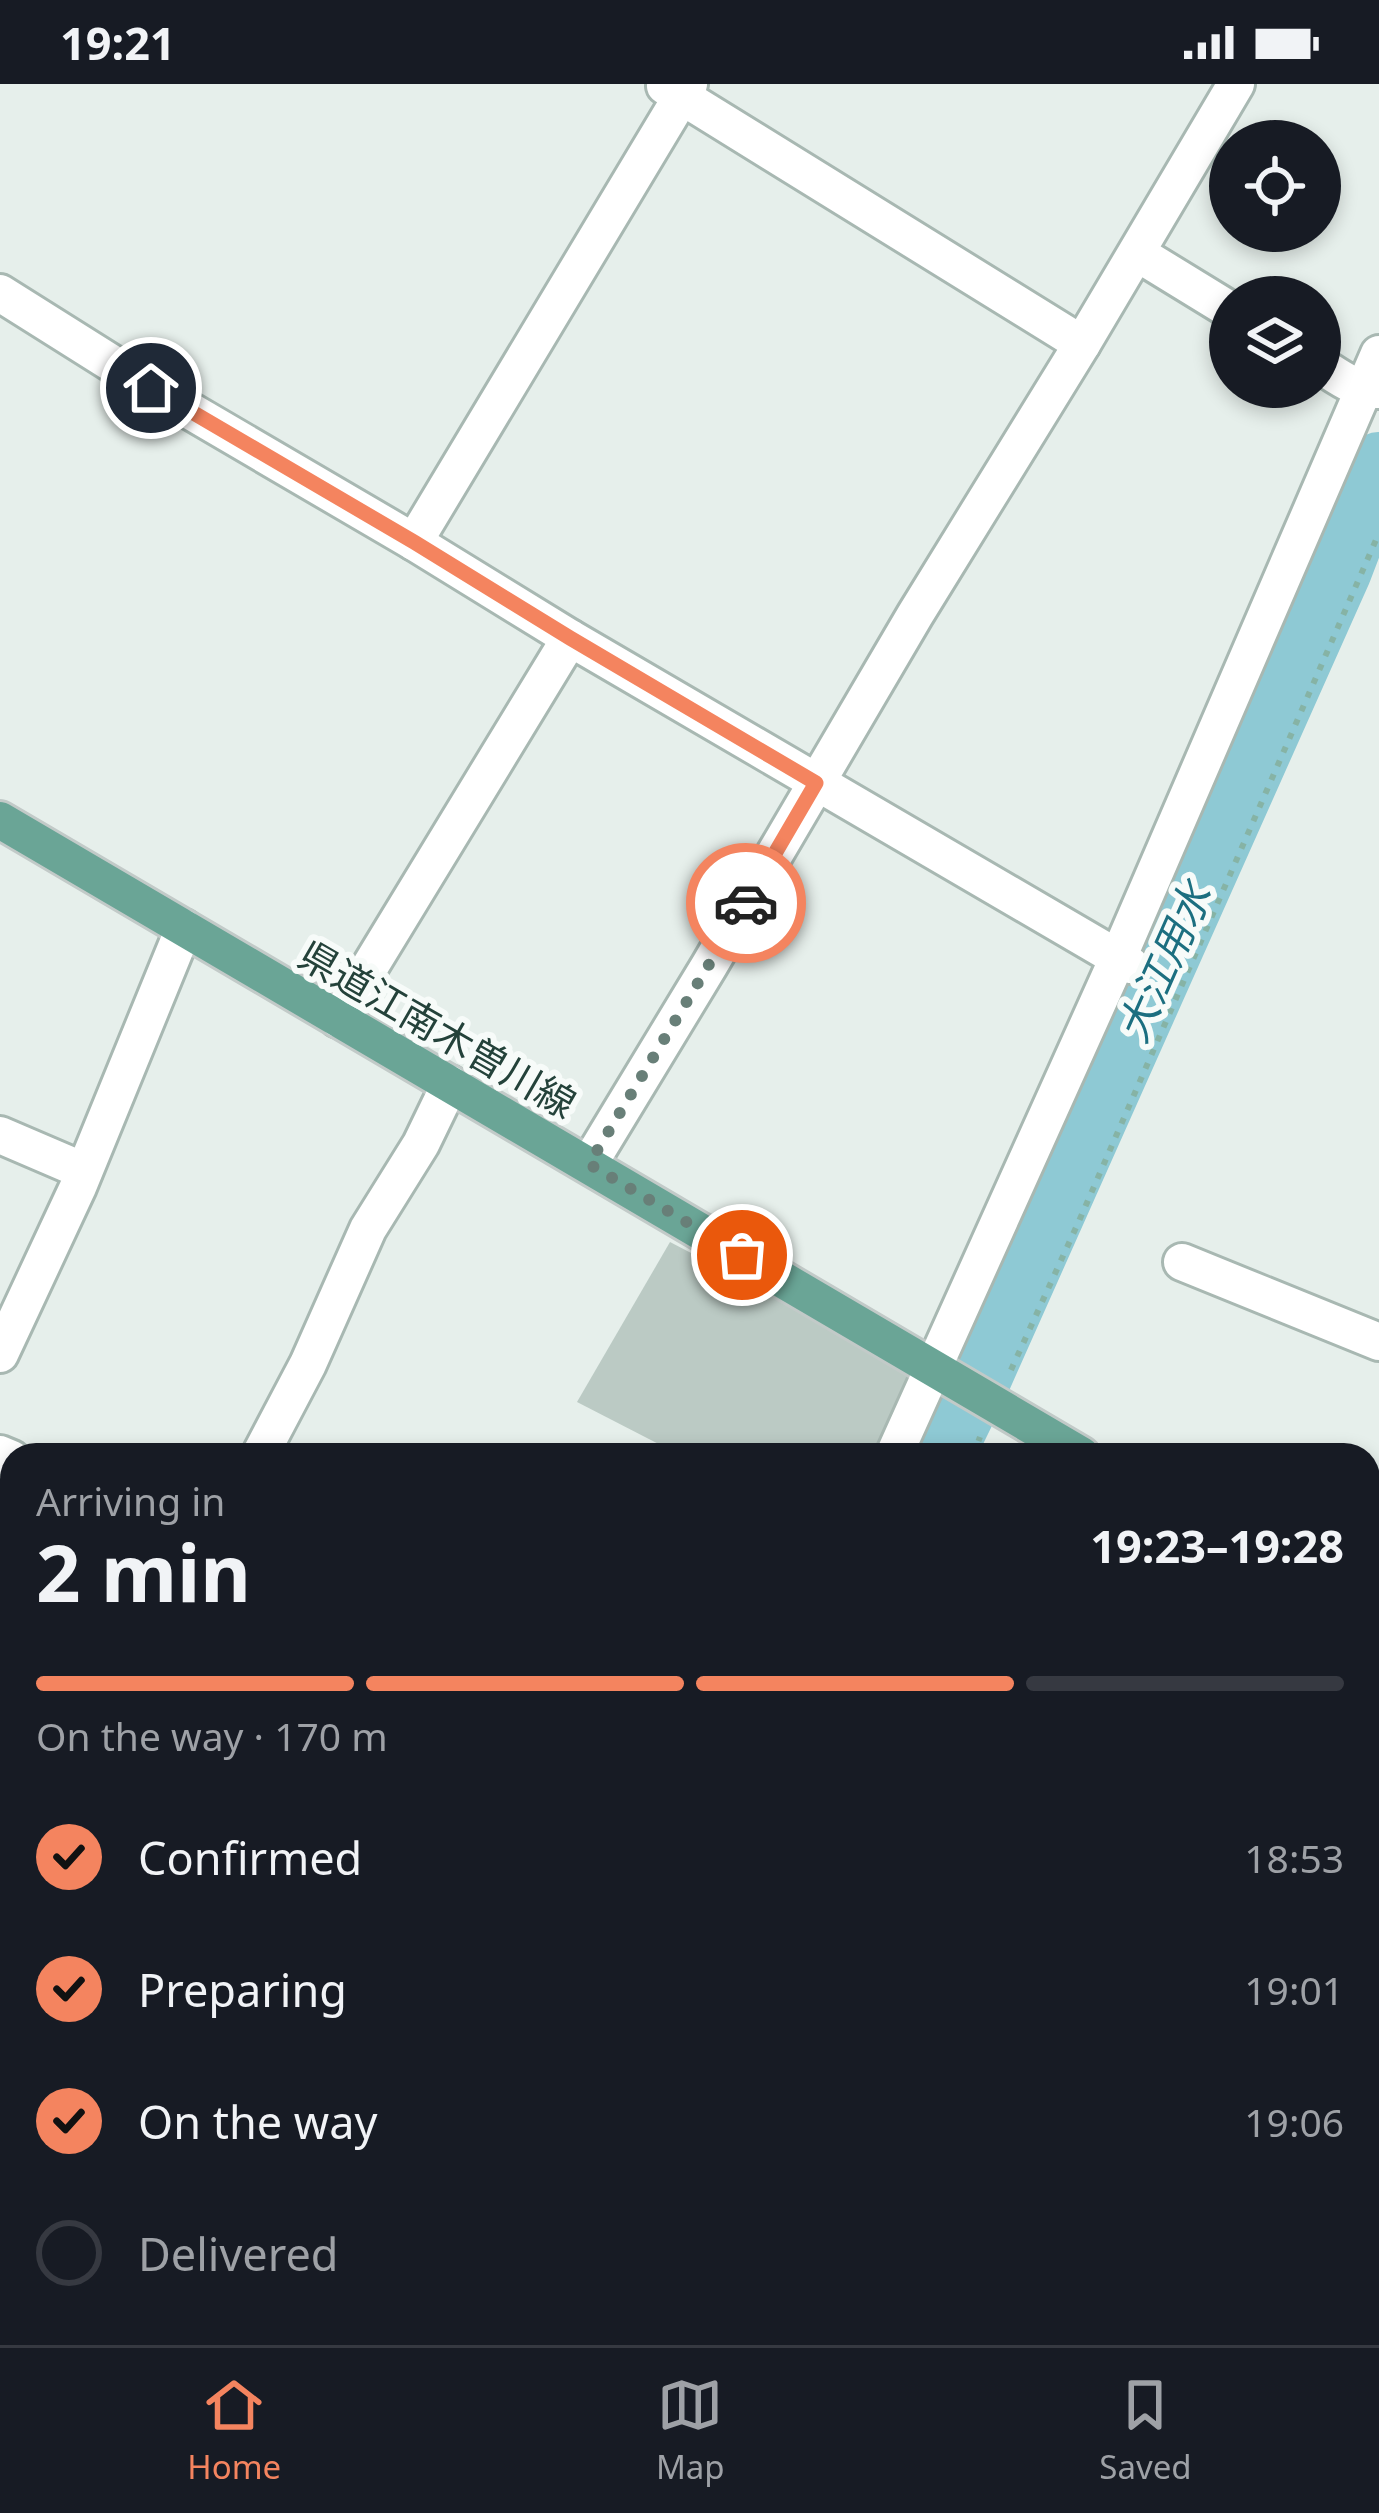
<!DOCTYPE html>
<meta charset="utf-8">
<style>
:root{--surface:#171b24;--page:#20242c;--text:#f1f3f6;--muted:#9ea1a6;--line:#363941;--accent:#f4845f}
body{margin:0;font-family:"Noto Sans","Noto Sans JP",sans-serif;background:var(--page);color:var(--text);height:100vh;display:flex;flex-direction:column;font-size:45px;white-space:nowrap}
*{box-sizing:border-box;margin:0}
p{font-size:39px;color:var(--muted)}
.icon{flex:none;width:66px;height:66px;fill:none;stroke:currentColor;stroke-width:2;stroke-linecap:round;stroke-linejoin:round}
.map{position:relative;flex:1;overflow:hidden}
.side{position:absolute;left:0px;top:1359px;width:1380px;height:903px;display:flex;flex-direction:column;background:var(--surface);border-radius:36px 36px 0 0;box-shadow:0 6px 18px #0003}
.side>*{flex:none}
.fabs{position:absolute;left:1209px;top:36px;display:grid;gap:24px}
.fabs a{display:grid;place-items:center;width:132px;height:132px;border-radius:50%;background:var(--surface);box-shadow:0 6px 18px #0003;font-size:60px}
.pin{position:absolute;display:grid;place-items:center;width:102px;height:102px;color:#fff;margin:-51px;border:6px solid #fff;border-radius:50%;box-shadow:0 3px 12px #0007}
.courier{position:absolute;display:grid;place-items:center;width:120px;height:120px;margin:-60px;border:9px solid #f4845f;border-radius:50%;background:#fff;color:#222;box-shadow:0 3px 15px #0007}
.head em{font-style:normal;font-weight:700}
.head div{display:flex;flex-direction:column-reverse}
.head{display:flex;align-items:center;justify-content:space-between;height:204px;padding:0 36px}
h1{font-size:78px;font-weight:700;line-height:90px}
.bar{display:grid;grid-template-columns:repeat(4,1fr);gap:18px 12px;align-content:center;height:144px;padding:0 36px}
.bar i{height:15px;border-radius:9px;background:var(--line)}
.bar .active{background:var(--accent)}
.bar p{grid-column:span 4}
ol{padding:0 36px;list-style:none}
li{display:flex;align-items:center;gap:36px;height:132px}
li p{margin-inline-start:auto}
li .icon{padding:12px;border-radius:50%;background:var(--accent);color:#111;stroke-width:4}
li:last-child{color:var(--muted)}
li i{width:66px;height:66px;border:6px solid var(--line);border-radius:50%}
.status{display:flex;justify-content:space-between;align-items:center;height:84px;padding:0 60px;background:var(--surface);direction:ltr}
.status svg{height:33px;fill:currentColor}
.tab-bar{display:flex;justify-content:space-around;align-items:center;height:168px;border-top:3px solid var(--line);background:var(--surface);font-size:33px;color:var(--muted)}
.tab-bar a{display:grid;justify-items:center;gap:6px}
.tab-bar .active{color:var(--accent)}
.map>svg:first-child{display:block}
</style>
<div class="status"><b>19:21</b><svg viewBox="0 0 49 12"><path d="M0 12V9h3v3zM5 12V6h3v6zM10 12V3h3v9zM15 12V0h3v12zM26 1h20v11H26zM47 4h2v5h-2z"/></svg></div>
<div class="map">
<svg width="1379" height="2261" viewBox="0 0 1379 2261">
<rect width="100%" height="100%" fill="#e6efeb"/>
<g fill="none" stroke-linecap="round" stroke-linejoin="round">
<path stroke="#8ec9d4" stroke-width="10" d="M145,2261L150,2250"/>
<g stroke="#8ec9d4" stroke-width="66">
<path d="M941,1371L979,1293L1339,486L1379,381"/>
<path d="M542,2261L547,2250"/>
</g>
</g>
<path fill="#bbcac4" d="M670,1158L917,1287L876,1371H680L577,1318Z"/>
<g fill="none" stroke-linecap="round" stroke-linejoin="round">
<defs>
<g id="minor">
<path d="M665,2L1082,260"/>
<path d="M1137,169L1230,226"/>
<path d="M0,209L151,304L414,458L570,554L1130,881"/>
<path d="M1320,281C1339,293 1356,307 1379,306"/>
<path d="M414,458L689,0"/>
<path d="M338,935L570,554"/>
<path d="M0,1051L84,1087"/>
<path d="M589,1080L709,882L915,531L1082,260L1236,0"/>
<path d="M1182,1178L1379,1258"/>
<path d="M0,1270L78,1103L184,844"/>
<path d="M0,1370L12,1375"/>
<path d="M260,1371L308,1280L368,1145L421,1060L450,1000"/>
<path d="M894,1371L1118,874L1379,270"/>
<path d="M0,1761L12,1766"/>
<path d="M0,1889L12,1863"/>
<path d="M1368,1964L1379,1939"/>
<path d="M0,2104L12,2110"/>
<path d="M323,2250L347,2261"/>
<path d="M1354,2250L1378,2261"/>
<path d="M500,2261L504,2250"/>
<path d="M1234,2261L1238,2250"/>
</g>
<g id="major">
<path d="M0,736L1081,1371"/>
<path d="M1368,1541L1379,1547"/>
</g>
</defs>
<use href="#minor" stroke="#a8b8b2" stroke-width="42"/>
<use href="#major" stroke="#c2cac8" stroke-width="42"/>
<g stroke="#86b3a5" stroke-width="6" stroke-dasharray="6 9" stroke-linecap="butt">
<path d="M1011,1286L1079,1137L1379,449"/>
<path d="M973,1371L980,1353"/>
<path d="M574,2261L579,2250"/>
</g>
<use href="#minor" stroke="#fff" stroke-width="36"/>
<use href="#major" stroke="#6aa596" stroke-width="36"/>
</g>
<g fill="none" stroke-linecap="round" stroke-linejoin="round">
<path stroke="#687f78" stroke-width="12" stroke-dasharray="0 21.6" d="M742,1171L589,1080L746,819"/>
<path stroke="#f4845f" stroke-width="15" d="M151,304L414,458L570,554L816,699L746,819"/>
</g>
<g text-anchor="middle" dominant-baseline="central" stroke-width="12" stroke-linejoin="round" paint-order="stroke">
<g font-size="39" fill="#24423a" stroke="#f7fbf9">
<text transform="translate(438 944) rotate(30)">県道江南木曽川線</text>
</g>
<g font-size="42" font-style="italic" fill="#1c6f80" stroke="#f7fbf9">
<text transform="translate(1163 878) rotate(-66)">大江用水</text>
</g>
</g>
</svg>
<div class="fabs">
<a><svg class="icon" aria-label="locate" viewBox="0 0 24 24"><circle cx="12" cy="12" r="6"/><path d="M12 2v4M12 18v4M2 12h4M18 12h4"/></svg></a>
<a><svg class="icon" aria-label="layers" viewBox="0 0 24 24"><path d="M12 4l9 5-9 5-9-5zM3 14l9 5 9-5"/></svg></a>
</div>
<div class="pin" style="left:742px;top:1171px;background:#ea580c"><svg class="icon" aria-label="bag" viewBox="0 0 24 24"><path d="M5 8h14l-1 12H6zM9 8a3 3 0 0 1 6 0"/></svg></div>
<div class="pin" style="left:151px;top:304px;background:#1f2937"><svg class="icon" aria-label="home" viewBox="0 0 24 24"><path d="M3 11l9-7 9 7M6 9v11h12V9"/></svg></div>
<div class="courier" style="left:746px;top:819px"><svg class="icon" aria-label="car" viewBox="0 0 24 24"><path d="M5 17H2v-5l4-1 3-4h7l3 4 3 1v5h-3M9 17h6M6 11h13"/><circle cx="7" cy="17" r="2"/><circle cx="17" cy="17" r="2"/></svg></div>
<section class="side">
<div class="head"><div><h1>2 min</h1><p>Arriving in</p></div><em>19:23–19:28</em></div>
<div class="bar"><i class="active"></i><i class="active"></i><i class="active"></i><i></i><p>On the way · 170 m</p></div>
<ol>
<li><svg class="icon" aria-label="check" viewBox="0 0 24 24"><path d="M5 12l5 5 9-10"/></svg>Confirmed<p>18:53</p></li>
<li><svg class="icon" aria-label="check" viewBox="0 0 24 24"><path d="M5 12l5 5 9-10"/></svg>Preparing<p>19:01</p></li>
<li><svg class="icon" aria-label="check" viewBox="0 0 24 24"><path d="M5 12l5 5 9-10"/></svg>On the way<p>19:06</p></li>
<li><i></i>Delivered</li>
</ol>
</section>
</div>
<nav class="tab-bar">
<a class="active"><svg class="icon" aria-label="home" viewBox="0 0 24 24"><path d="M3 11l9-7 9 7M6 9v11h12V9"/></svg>Home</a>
<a><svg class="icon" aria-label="map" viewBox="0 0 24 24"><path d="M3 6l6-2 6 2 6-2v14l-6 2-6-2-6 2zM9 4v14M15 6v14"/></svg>Map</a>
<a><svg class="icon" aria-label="saved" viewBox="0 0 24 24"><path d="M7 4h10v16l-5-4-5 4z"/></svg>Saved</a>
</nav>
